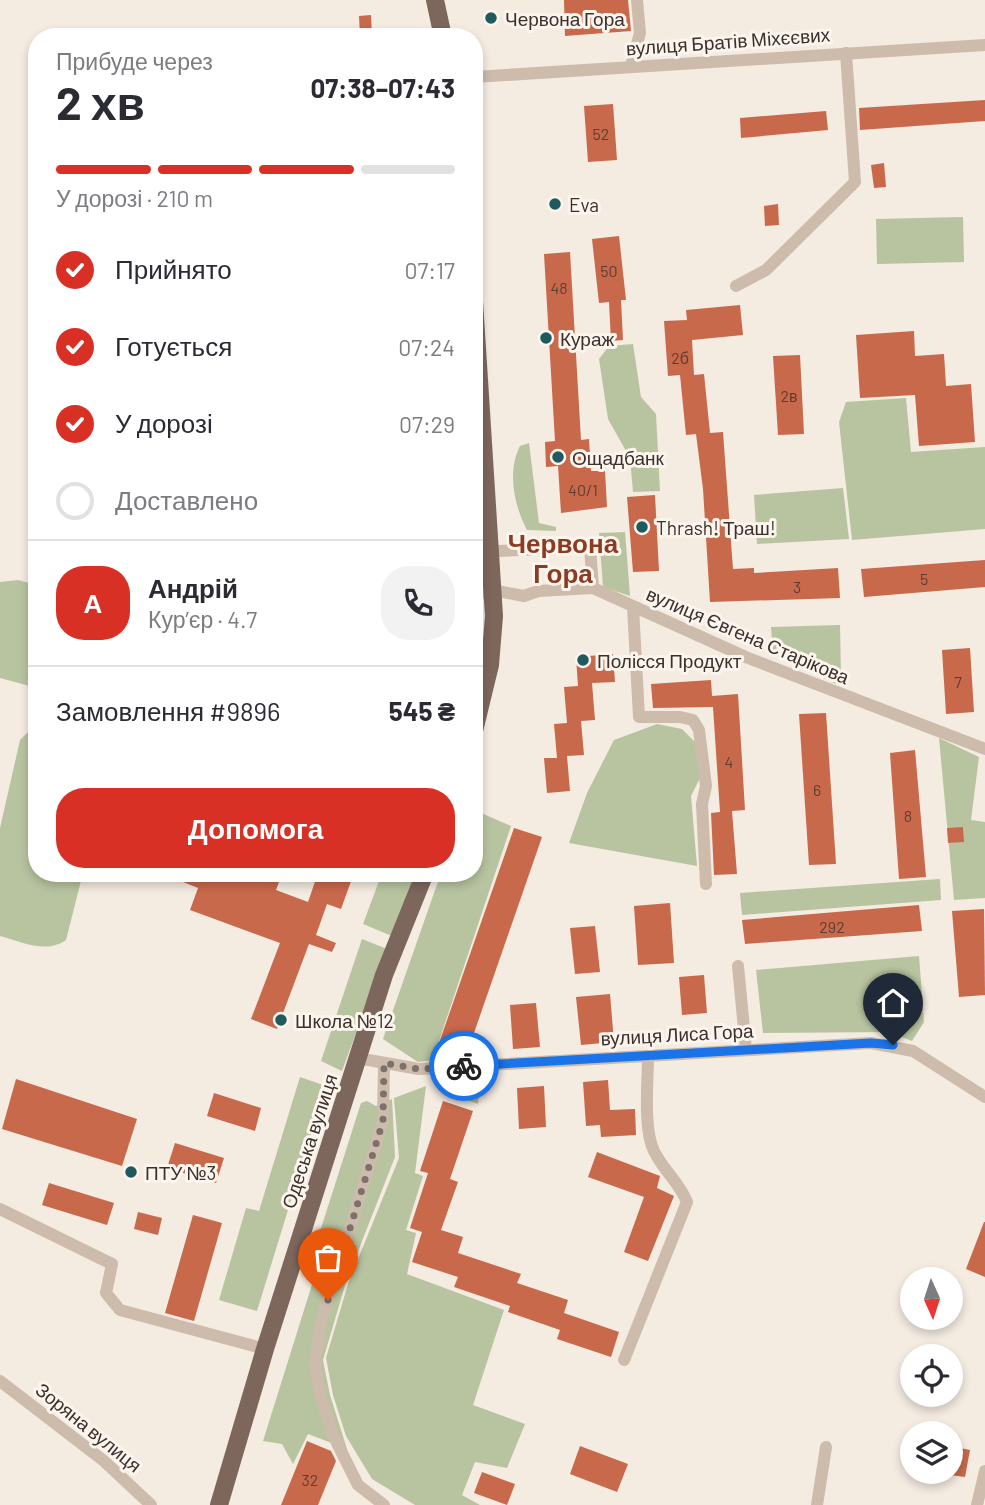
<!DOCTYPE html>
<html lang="uk">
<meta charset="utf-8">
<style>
:root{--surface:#fff;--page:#f2f2f3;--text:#2b2b33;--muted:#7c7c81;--line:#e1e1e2;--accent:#d93025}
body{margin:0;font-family:Barlow,sans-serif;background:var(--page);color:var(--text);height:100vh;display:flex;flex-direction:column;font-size:26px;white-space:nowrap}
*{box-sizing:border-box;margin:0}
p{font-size:23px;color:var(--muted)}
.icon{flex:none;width:38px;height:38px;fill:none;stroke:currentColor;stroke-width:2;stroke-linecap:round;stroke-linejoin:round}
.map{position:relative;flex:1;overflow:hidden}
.drawer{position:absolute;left:28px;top:28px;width:455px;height:854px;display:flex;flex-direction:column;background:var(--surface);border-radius:28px;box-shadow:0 4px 10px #0003}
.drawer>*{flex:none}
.needle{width:46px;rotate:177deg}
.buttons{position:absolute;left:900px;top:1267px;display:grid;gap:14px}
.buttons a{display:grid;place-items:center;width:63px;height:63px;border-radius:50%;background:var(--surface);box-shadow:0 4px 10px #0003;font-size:35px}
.pin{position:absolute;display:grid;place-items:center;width:60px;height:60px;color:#fff;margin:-72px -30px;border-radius:50% 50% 50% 0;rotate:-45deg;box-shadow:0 0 7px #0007}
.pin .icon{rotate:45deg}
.courier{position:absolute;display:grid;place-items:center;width:70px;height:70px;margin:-35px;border:5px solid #1a73e8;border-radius:50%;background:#fff;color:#222;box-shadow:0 2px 9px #0007}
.overview em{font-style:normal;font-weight:700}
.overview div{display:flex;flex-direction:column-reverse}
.overview{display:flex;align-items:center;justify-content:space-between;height:119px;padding:0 28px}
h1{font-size:46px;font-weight:700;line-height:52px}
.bar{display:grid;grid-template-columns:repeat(4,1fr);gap:10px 7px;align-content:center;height:84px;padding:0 28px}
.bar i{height:9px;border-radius:5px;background:var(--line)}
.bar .active{background:var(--accent)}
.bar p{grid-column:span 4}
.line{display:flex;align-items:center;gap:18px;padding:0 28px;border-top:2px solid var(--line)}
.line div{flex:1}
.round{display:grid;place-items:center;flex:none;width:74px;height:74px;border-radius:28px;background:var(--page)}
ol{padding:0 28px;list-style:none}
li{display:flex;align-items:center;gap:21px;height:77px}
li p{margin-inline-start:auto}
li .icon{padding:7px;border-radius:50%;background:var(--accent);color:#fff;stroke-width:4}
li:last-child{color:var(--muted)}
li i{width:38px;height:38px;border:4px solid var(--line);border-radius:50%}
.button{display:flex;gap:14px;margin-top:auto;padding:14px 28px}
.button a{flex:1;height:80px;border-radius:28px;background:var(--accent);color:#fff;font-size:28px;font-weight:700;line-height:80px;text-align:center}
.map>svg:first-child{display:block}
</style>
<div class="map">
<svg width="985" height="1505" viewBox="0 0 985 1505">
<rect width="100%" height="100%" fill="#f4ebe1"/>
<g fill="#b8c4a0">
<path d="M963,217L964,262L877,264L876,219Z"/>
<path d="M633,344L641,397L656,414L660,491L633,492L630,458L608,419L599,359L609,346Z"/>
<path d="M906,398L911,452L985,447V529L852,540L839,422L846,402Z"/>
<path d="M529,443L539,523L556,527V531L527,530C514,506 507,471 520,446Z"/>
<path d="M843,488L849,539L757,544L754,495Z"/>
<path d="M625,532L630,596L603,587L599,533Z"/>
<path d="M18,580L37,585V688L0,678V582Z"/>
<path d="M840,625L841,679L836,684L773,654L771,627Z"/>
<path d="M657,724L682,729L695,742L700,778L691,796L697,866L569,843L587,793L614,740Z"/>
<path d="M33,727H37V873H83L66,940C46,954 22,942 0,936V828L20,740Z"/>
<path d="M939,738L979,757L971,820L985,822V898L954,900Z"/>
<path d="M474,810L511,826L437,1047L461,1057L418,1062L383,1039L441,873H474Z"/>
<path d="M382,873H415L392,936L363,924Z"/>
<path d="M940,879L941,900L742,915L740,893Z"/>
<path d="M362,939L387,949L342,1071L321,1061Z"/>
<path d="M919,956L924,1022L912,1041L890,1032L763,1033L756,970Z"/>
<path d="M449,1076L481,1077L478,1104L444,1092Z"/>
<path d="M300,1077L326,1086L257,1311L219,1300L246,1208L259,1211Z"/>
<path d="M426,1086L415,1173L423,1176L406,1230L416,1233L407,1274L504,1310L473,1405L525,1424L507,1468L475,1462L462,1495L480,1505H415L372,1479L346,1436L333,1395L326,1358L348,1284L399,1158L394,1098Z"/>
<path d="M392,1099L395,1157L346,1282L323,1360L330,1395L347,1449L308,1434L293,1464L282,1444L263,1441L320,1259L316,1244L361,1103L367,1101L376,1106Z"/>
</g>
<g fill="#c8694b">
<path d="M564,0H628L631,31L565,36Z"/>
<path d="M371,15L372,37H360L359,16Z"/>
<path d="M985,100V121L860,130L859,108Z"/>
<path d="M613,104L617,160L588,162L584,106Z"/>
<path d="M826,111L828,130L741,138L740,118Z"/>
<path d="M884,163L886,187L874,188L871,165Z"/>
<path d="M778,204L779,225L765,226L764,206Z"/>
<path d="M619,236L626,300H621L623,340L611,341L609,302L599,303L592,239Z"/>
<path d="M570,252L581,440L589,439L591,471H605L607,507L561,513L558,466L546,467L545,442L555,441L544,254Z"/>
<path d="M740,305L743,335L692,340L694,375L704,374L710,433L723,432L733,569L754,568V573L838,568L840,598L710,602L703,489L696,434L686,435L680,375L668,376L664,321L687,320L686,310Z"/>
<path d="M914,331L915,356L944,354L946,386L971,384L975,442L919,446L915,395L860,398L856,335Z"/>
<path d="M800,355L804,434L778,435L773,356Z"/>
<path d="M655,495L659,571L633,572L627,497Z"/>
<path d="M985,560V587L864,597L861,569Z"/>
<path d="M970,648L974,712L946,714L942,650Z"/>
<path d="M613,654L615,682L592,683L595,720L581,721L584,755L567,756L570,791L547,793L544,758H557L554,724L567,723L564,687L578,686L576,657Z"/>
<path d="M711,680L712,696L738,694L745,810L732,811L737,874L714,875L711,813L720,812L713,707L653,708L651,684Z"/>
<path d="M826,713L836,864L809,865L799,714Z"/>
<path d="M915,750L926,877L899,879L890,753Z"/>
<path d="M963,827L964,842L948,843L947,828Z"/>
<path d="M514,828L542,837L466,1056L438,1046Z"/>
<path d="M161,873H255L279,882L276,890L308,902L318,873H354L341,909L327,904L316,935L336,943L332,952L309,944L277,1029L251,1019L280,943L190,910L198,888Z"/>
<path d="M670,903L674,963L638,965L634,906Z"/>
<path d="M919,905L922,931L745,944L742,920Z"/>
<path d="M984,909L985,995L959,997L952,911Z"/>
<path d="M595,926L600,972L575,974L570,928Z"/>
<path d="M704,975L707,1013L682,1015L679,977Z"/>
<path d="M610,994L614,1042L581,1045L576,997Z"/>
<path d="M536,1003L540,1047L513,1049L510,1005Z"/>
<path d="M16,1079L137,1119L122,1166L2,1129Z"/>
<path d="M608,1080L610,1110L635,1109L636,1135L601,1137L600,1125L586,1126L583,1082Z"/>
<path d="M544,1086L546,1127L519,1129L517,1088Z"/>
<path d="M214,1093L261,1108L255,1131L207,1116Z"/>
<path d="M443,1101L473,1111L450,1179L458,1182L441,1230L463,1237L458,1253L521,1274L517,1283L568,1300L564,1313L619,1332L611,1357L557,1339L560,1330L508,1312L510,1306L454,1287L458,1277L412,1262L422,1232L410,1228L428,1173L420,1171Z"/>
<path d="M175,1143L224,1158L216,1183L167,1168Z"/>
<path d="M597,1152L660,1176L657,1188L674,1196L648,1261L624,1252L644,1197L588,1177Z"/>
<path d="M49,1183L114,1203L107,1225L42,1205Z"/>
<path d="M138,1212L162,1218L158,1235L134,1229Z"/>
<path d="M193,1215L222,1223L194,1321L165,1313Z"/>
<path d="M984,1222H985V1277L966,1269Z"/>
<path d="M307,1441L331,1451L336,1461L318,1505H281Z"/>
<path d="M580,1446L628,1464L617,1492L570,1474Z"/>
<path d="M950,1446L970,1450L965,1477L950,1475Z"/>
<path d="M482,1472L515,1484L507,1505L474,1493Z"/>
</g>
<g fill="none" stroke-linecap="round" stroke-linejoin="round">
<g stroke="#cdbbac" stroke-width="12">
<path d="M631,66L640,33L637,0"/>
<path d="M474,77L985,45"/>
<path d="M736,286L766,270L855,182L846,53"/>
<path d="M474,552L590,547L593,588"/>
<path d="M474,595L492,590L524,596L538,591L593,588L748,658L985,749"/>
<path d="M633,607L639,717H680L693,720L699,730L706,786L702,804L706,884"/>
<path d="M738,966L746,1050"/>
<path d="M357,1058L419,1069L871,1043L913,1051L985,1097"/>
<path d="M0,1209L112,1264L106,1293L120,1310L265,1349"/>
<path d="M624,1360L687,1202C679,1182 663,1170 654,1151C643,1129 648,1081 648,1056"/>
<path d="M0,1381L104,1461L151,1505"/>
<path d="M384,1505L358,1485L332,1433L320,1395L315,1363L321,1322L383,1121L384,1063"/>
<path d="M817,1505L826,1447"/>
<path d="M977,1505L985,1471"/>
</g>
<g stroke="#7d675c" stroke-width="18">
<path d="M435,0L443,37"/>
<path d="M474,301L494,616L490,665L474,731"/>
<path d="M219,1505L265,1349L384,975L425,873"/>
</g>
</g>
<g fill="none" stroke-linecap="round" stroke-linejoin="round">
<path stroke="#7c716b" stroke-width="7" stroke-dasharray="0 12.6" d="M328,1300L383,1121L384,1063L419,1069L464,1066"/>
<path stroke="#1a73e8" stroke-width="9" d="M464,1066L871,1043L893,1045"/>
</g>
<g fill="#1f5a5e" stroke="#fbf5ee" stroke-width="2.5">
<circle cx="491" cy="18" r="7"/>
<circle cx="555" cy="204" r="7"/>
<circle cx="546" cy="338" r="7"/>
<circle cx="558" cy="457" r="7"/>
<circle cx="642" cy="527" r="7"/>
<circle cx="583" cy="660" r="7"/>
<circle cx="281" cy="1020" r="7"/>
<circle cx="131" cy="1172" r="7"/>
</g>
<g text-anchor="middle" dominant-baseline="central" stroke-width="6" stroke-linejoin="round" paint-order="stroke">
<g font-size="16" fill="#5e3e33">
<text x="601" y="133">52</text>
<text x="609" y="270">50</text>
<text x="559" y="287">48</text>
<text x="680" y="357">2б</text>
<text x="789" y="395">2в</text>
<text x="583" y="489">40/1</text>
<text x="924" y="578">5</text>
<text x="797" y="586">3</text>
<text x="958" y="681">7</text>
<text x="729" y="761">4</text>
<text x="817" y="789">6</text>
<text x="908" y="815">8</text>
<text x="832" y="926">292</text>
<text x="310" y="1479">32</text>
</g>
<g font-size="19" fill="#3b302b" stroke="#fbf5ee" text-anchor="start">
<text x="505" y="18">Червона Гора</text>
<text x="569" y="204">Eva</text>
<text x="560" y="338">Кураж</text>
<text x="572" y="457">Ощадбанк</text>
<text x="656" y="527">Thrash! Траш!</text>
<text x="597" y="660">Полісся Продукт</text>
<text x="295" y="1020">Школа №12</text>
<text x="145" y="1172">ПТУ №3</text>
</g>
<g font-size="19" fill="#3b302b" stroke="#fbf5ee">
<text transform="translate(728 41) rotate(-4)">вулиця Братів Міхєєвих</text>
<text transform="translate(748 635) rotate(23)">вулиця Євгена Старікова</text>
<text transform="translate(677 1034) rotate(-3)">вулиця Лиса Гора</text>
<text transform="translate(309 1141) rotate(-72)">Одеська вулиця</text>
<text transform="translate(89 1427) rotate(39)">Зоряна вулиця</text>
</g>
<g font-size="26" font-weight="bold" fill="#8c3b22" stroke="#fbf5ee">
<text x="563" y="542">Червона<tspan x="563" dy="30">Гора</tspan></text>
</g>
</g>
</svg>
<div class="buttons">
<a><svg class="needle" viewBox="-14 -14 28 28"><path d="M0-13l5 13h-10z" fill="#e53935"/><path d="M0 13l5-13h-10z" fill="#7c7c81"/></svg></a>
<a><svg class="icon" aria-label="locate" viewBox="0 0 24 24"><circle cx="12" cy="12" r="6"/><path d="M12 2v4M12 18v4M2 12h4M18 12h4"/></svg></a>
<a><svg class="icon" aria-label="layers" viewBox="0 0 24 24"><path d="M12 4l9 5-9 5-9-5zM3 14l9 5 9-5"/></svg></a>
</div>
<div class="pin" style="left:328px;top:1300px;background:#ea580c"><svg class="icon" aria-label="bag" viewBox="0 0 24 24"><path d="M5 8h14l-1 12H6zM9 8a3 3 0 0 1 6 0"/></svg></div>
<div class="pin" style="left:893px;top:1045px;background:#1f2937"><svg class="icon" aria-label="home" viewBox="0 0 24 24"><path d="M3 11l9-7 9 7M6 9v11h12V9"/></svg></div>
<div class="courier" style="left:464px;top:1066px"><svg class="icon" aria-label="bike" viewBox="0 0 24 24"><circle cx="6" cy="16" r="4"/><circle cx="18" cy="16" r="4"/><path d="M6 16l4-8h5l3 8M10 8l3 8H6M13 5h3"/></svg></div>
<section class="drawer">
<div class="overview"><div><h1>2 хв</h1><p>Прибуде через</p></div><em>07:38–07:43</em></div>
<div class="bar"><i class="active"></i><i class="active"></i><i class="active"></i><i></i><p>У дорозі · 210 m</p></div>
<ol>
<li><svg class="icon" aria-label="check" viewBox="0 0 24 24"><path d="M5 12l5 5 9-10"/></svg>Прийнято<p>07:17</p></li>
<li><svg class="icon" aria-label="check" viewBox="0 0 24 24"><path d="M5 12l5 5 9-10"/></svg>Готується<p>07:24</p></li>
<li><svg class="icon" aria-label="check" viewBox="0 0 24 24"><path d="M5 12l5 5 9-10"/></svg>У дорозі<p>07:29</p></li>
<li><i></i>Доставлено</li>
</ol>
<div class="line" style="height:126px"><b class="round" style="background:var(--accent);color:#fff">А</b><div><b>Андрій</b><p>Кур’єр · 4.7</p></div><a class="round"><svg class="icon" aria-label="phone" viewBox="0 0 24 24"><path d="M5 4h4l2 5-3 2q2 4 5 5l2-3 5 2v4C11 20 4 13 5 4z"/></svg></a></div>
<div class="line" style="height:91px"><div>Замовлення #9896</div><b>545 ₴</b></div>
<div class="button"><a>Допомога</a></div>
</section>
</div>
